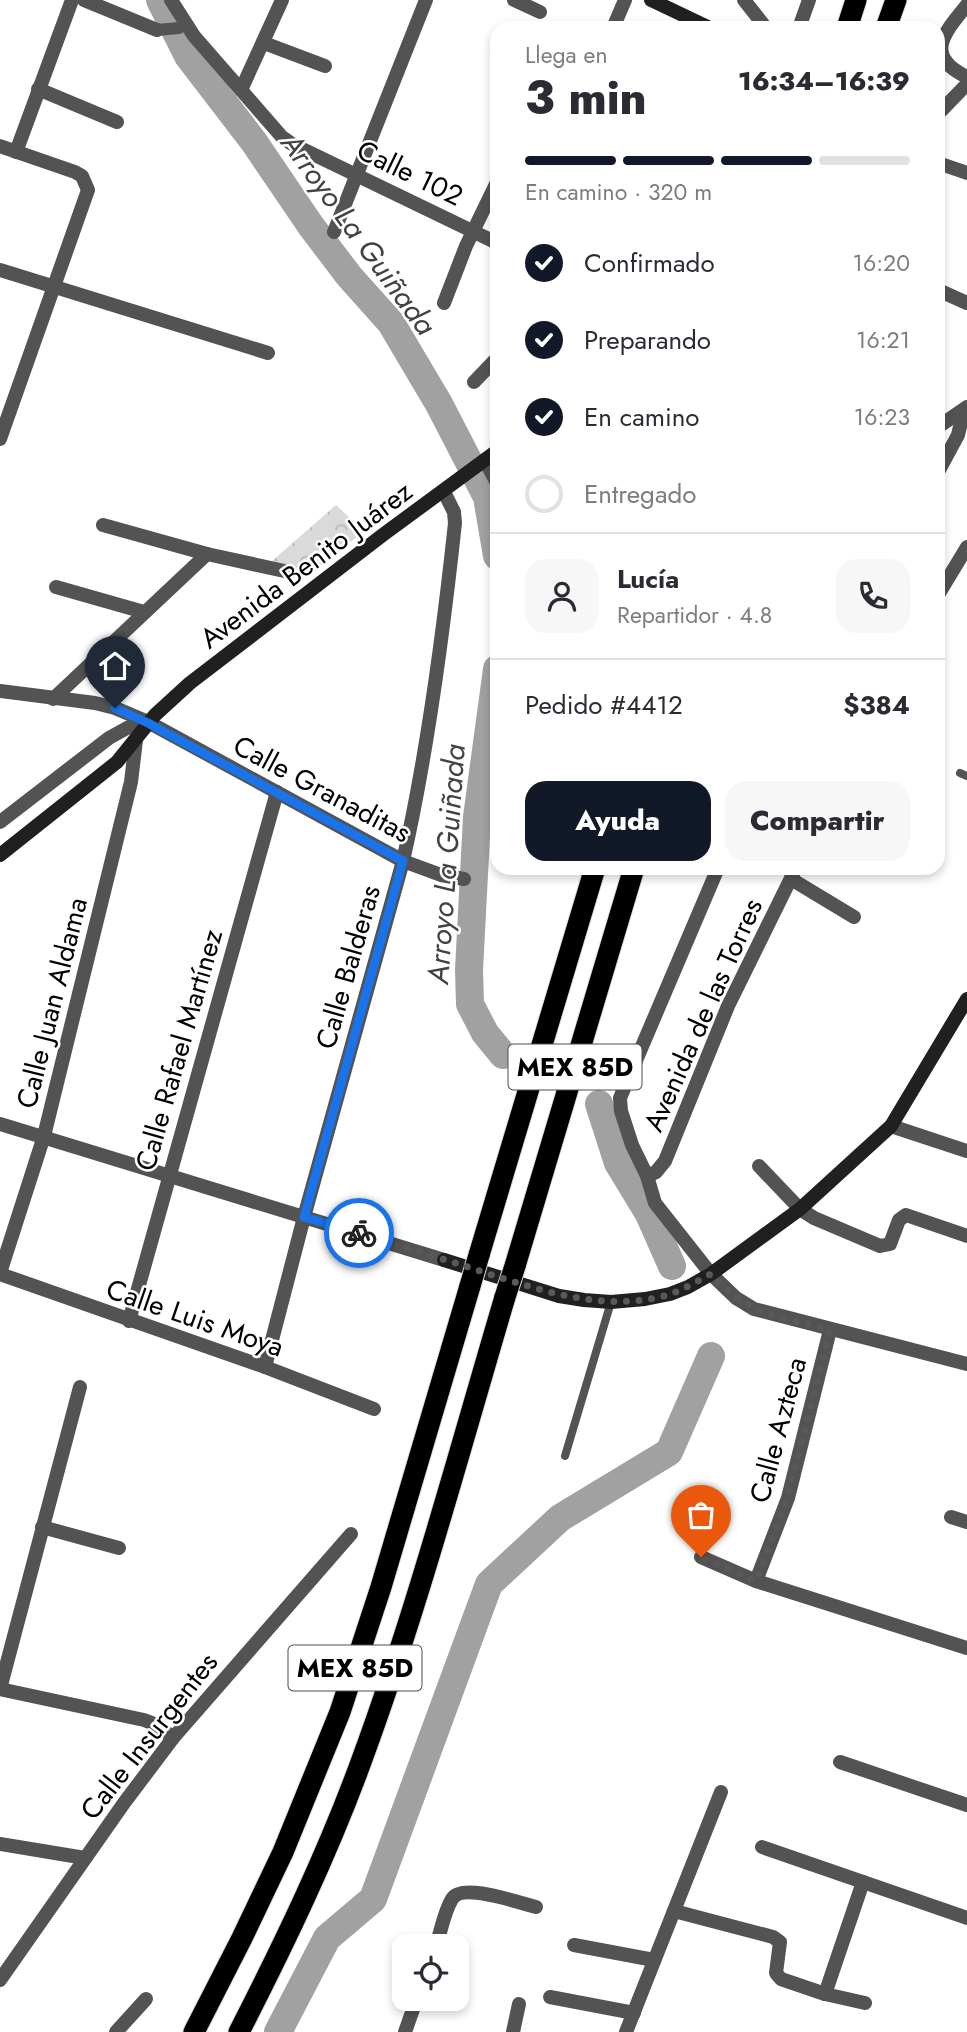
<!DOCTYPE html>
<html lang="es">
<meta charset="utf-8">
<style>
:root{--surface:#fff;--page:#f7f7f7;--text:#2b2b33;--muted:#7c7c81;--line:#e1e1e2;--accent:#111827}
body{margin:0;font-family:Jost,sans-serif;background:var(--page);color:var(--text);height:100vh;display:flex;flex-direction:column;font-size:26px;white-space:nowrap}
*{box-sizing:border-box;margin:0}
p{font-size:23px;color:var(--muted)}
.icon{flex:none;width:38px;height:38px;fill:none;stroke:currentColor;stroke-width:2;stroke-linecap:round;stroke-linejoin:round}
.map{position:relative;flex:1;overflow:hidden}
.panel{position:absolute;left:490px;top:21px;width:455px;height:854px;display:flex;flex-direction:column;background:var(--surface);border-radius:21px;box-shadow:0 4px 10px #0003}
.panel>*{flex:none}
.buttons{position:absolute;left:392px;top:1934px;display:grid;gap:14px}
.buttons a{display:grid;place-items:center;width:77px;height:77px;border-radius:14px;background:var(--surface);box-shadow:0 4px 10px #0003;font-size:35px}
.pin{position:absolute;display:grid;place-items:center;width:60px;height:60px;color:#fff;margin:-72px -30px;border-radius:50% 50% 50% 0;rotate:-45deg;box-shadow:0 0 7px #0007}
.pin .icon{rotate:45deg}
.courier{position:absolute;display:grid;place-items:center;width:70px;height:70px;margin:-35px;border:5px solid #1a73e8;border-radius:50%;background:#fff;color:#222;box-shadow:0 2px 9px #0007}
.headline em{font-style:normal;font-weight:800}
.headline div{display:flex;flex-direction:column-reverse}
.headline{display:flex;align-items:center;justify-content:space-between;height:119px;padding:0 35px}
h1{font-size:46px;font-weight:800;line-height:52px}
.bar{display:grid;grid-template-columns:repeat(4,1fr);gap:10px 7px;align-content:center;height:84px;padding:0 35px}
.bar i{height:9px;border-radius:5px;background:var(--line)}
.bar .on{background:var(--accent)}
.bar p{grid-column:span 4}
.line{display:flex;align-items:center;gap:18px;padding:0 35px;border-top:2px solid var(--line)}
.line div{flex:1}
.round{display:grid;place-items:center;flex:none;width:74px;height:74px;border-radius:21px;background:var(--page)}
ol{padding:0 35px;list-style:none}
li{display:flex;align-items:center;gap:21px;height:77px}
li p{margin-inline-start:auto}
li .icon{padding:7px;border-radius:50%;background:var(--accent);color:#fff;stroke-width:4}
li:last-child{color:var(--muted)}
li i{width:38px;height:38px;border:4px solid var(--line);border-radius:50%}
.cta{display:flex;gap:14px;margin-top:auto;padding:14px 35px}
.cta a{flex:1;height:80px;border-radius:21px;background:var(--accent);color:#fff;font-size:28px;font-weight:800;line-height:80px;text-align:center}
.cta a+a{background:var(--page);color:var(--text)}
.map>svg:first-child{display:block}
</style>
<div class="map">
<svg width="967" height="2032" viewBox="0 0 967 2032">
<defs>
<pattern id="forest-crowns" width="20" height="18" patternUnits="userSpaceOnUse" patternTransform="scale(1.75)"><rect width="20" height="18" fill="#dadada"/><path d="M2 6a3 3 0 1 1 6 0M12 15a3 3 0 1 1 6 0" fill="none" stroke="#b9b9b9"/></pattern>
</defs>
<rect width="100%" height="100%" fill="#fff"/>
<path fill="url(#forest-crowns)" d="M336,505L364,531L310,575L272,561Z"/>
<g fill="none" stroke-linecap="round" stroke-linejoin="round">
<g stroke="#a1a1a1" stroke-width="28">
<path d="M160,0L188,56L254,142L311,226L349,276L391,323L439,404L487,497L497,556"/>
<path d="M497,669L477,817L469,970L470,1004L485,1033L503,1055"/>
<path d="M599,1104L618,1163L649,1214L672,1266"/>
<path d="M278,2032L327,1938L373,1899L489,1584L560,1518L669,1452L711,1356"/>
</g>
<defs>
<g id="motorway">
<path d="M847,28L856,0"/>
<path d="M886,28L896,0"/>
<path d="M479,1255L595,868"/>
<path d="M515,1266L634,868"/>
<path d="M194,2032L242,1938L283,1852L340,1712L381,1587L470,1286"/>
<path d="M239,2032C284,1944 327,1855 361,1762C417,1610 459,1452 505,1297"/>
</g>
</defs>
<use href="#motorway" stroke="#dbdbdb" stroke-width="23"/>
<g stroke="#535353" stroke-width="8">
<path d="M960,773L967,776"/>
<path d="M565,1456L611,1302"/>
</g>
<path stroke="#535353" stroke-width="12" d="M157,30L179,28"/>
<g stroke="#535353" stroke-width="14">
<path d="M84,0L157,30"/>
<path d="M171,0L194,36L282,137L292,144L497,243"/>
<path d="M514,0L540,12"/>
<path d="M967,5C944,33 923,56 967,77"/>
<path d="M613,28L625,0"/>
<path d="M264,43L325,66"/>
<path d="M38,89L117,122"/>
<path d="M241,90L282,0"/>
<path d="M938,114L967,84"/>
<path d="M0,146L75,172L82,176L88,190L0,439"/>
<path d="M16,152L72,0"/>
<path d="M334,232L426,0"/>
<path d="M0,270L268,353"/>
<path d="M938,290L967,303"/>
<path d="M444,303L466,246L497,182"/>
<path d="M474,382L497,358"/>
<path d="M938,427L967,407"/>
<path d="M485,461L497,483"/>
<path d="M938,472L958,435L964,410"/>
<path d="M103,525L207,554L289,572"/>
<path d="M56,587L144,612"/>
<path d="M938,595L967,547"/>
<path d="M0,691L95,703L115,708L148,722L403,861L441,875L464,879"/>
<path d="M53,699L207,554"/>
<path d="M0,822L109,738L127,728L148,722"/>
<path d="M718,868L620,1098L621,1111L632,1145L647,1176L655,1203L711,1274L736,1298L754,1309L967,1364"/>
<path d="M791,879L854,917"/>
<path d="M759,1166L800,1209L814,1218L880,1246L890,1244L899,1220L906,1215L967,1236"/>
<path d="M647,1176L656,1172L665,1161L728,1006L796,868"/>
<path d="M0,1273L44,1136L131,782L136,740"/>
<path d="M0,1274L265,1367L374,1409"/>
<path d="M129,1321L277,792"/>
<path d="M265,1367L304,1217L403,861C428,751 443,635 455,523L454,512L444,492"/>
<path d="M951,1517L967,1522"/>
<path d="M42,1527L119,1548"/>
<path d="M701,1557L756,1581L967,1648"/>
<path d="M756,1581L788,1498L830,1330"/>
<path d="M0,1689L80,1387"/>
<path d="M0,1689L144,1720L157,1725L173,1738"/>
<path d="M840,1762L967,1805"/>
<path d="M0,1844L85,1858"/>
<path d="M762,1847L967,1918"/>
<path d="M674,1911L773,1937L780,1942L776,1973L781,1979L825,1994L865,2003"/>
<path d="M574,1945L654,1960"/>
<path d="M436,1946C441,1931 444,1912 452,1899C462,1882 519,1903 536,1907"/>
<path d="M0,1980L124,1803L173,1738L351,1534"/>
<path d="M825,1994L863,1882"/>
<path d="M550,1997L634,2013"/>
<path d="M116,2032L146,1999"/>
<path d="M405,2032L417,1998"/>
<path d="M513,2032L519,2004"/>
<path d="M626,2032L721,1792"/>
</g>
<g stroke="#535353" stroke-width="14">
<path d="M744,0L766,28"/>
<path d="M799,28L809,0"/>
<path d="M938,163L967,173"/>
<path d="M0,1124L444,1260"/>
<path d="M891,1126L967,1151"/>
</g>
<g stroke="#202020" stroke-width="14">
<path d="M651,0L710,28"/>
<path d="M0,855L117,762L155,715L190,683L384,534L497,451"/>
<path d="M444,1260L559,1296L584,1300L611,1302L645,1299L670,1294L688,1287L711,1274L800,1209L891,1126L967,999"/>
</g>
<use href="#motorway" stroke="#000" stroke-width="21"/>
<defs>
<g id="motorway-bridge">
<path d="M470,1286L479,1255"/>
<path d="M505,1297L515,1266"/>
</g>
</defs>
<use href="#motorway-bridge" stroke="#dbdbdb" stroke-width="23" stroke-linecap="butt"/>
<use href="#motorway-bridge" stroke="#000" stroke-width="21"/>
</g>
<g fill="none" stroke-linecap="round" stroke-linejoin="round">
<path stroke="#595959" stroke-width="7" stroke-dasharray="0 12.6" d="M359,1233C401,1246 444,1259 486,1273C546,1292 605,1312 668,1295C683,1290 697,1281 711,1274C751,1316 777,1316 830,1330L788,1497L756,1581L701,1557"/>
<path stroke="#1a73e8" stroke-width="9" d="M115,708L148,723L403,861L304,1217L359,1233"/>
</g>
<g text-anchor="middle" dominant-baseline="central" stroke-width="5" stroke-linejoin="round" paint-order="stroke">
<g fill="#fff" stroke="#4c4c4c" stroke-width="2">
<rect x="508.5" y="1044.5" width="133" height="45" rx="5"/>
<rect x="288.5" y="1645.5" width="133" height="45" rx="5"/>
</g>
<g font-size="26" font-weight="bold" fill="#000">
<text x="575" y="1067">MEX 85D</text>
<text x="355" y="1668">MEX 85D</text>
</g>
<g font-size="28" fill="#000" stroke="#fff">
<text transform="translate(410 173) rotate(26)">Calle 102</text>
<text transform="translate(306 565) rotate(-37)">Avenida Benito Juárez</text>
<text transform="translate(322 789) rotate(28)">Calle Granaditas</text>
<text transform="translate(348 967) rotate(-74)">Calle Balderas</text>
<text transform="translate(52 1003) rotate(-76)">Calle Juan Aldama</text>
<text transform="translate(703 1015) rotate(-66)">Avenida de las Torres</text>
<text transform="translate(179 1050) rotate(-74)">Calle Rafael Martínez</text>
<text transform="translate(195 1318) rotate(19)">Calle Luis Moya</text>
<text transform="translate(778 1430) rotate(-75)">Calle Azteca</text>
<text transform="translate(149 1736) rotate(-52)">Calle Insurgentes</text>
</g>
<g font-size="30" font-style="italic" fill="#424242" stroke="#fff">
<text transform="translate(359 234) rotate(54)">Arroyo La Guiñada</text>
<text transform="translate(446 864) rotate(-86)">Arroyo La Guiñada</text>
</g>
</g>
</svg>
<div class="buttons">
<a><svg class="icon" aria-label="locate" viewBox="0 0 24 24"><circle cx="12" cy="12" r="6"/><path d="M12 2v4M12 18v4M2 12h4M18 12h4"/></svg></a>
</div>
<div class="pin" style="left:701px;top:1557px;background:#ea580c"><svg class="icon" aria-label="bag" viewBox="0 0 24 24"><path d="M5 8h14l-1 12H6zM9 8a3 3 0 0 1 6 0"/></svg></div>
<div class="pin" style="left:115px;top:708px;background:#1f2937"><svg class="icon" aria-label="home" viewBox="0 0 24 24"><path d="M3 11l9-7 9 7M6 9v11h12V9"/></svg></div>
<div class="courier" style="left:359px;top:1233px"><svg class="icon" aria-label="bike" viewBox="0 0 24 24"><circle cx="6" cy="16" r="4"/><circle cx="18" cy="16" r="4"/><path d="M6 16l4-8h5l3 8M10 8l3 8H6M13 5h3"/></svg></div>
<section class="panel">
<div class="headline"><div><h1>3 min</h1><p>Llega en</p></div><em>16:34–16:39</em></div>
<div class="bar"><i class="on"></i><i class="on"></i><i class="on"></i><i></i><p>En camino · 320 m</p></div>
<ol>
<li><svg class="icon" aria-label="check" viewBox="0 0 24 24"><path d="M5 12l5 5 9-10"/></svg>Confirmado<p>16:20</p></li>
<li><svg class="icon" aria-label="check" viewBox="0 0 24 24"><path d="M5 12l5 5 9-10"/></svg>Preparando<p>16:21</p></li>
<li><svg class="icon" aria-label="check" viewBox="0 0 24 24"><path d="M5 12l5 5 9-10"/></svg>En camino<p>16:23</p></li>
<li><i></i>Entregado</li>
</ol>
<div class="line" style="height:126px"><a class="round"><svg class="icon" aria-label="person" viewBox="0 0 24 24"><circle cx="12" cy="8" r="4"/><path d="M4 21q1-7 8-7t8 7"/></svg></a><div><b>Lucía</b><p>Repartidor · 4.8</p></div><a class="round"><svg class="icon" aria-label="phone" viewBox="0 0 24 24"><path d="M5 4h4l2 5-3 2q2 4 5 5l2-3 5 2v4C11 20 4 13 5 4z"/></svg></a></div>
<div class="line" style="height:91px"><div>Pedido #4412</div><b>$384</b></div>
<div class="cta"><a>Ayuda</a><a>Compartir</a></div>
</section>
</div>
